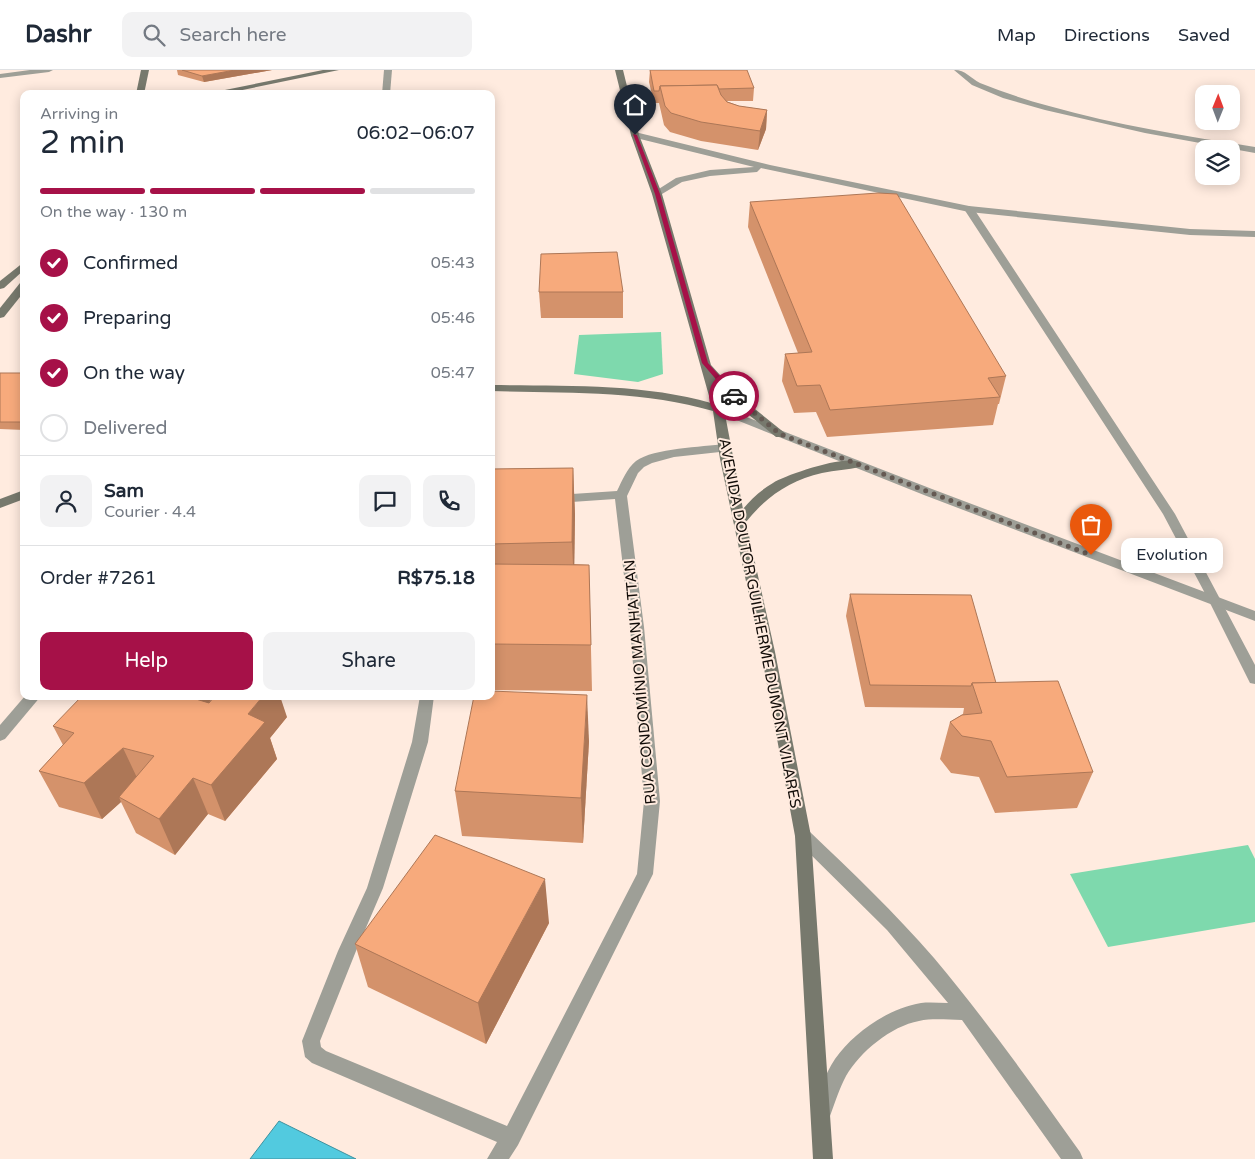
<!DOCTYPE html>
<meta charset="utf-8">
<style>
:root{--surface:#fff;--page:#f2f2f3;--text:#1f2937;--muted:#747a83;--line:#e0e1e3;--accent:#a61148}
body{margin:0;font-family:"Varela Round",sans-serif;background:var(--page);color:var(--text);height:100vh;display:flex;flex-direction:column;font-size:19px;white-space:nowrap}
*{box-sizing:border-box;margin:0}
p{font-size:16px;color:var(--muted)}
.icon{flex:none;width:28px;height:28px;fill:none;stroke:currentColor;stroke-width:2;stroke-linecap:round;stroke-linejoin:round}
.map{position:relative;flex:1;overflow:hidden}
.drawer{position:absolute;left:20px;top:20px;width:475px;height:610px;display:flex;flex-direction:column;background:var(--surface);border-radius:10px;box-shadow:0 2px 12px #0003}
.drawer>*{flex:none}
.needle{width:32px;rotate:1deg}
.fabs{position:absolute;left:1195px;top:15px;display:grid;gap:10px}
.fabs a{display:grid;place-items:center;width:45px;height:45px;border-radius:10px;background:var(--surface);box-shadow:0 2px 12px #0003;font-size:25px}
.pin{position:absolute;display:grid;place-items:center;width:42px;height:42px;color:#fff;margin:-51px -21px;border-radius:50% 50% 50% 0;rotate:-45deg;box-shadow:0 0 5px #0007}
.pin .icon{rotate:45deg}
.courier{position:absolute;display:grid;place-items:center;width:50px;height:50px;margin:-25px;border:4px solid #a61148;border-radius:50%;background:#fff;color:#222;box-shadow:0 1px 6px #0007}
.bubble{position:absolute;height:35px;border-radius:10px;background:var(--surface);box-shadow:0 2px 12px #0003;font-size:16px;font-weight:600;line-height:35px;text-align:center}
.overview em{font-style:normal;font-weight:600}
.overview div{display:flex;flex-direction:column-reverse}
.overview{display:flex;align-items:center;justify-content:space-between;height:85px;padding:0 20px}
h1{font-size:32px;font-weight:600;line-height:38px}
.bar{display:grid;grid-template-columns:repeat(4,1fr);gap:8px 5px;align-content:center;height:60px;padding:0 20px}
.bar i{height:6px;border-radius:4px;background:var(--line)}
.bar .current{background:var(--accent)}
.bar p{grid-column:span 4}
.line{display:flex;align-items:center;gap:12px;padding:0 20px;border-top:1px solid var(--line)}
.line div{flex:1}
.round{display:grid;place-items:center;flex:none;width:52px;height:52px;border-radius:10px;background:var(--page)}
ol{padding:0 20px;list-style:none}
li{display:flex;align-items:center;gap:15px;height:55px}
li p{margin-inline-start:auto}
li .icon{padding:5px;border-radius:50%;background:var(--accent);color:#fff;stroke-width:4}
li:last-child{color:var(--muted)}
li i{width:28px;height:28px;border:2px solid var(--line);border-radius:50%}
.primary-button{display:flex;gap:10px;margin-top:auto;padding:10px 20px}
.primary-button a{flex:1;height:58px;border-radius:10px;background:var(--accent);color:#fff;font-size:20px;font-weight:600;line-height:58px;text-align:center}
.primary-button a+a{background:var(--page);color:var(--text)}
header{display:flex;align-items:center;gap:30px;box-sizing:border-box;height:70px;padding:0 25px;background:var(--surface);border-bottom:1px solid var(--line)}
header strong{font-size:24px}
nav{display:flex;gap:28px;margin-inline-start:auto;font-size:18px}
.search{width:350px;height:45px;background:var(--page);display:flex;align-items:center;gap:12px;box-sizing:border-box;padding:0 18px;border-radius:10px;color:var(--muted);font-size:19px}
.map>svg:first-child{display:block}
</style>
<header>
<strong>Dashr</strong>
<div class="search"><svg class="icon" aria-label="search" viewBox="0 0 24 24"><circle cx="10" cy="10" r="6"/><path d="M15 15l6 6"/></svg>Search here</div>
<nav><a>Map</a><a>Directions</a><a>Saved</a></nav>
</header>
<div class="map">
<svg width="1255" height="1089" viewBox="0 0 1255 1089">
<rect width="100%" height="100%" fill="#ffebdf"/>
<g fill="#7ed9ad">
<path d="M661,262L663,304L638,312L574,304L579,265Z"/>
<path d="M1248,775L1255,789V852L1108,877L1070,804Z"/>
</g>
<path fill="#52cadf" stroke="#3f919e" d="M279,1051L356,1089H250Z"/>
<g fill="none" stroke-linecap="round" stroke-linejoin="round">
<g fill="#9e9f97" fill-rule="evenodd">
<path d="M30,0H53L49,2L0,8V4Z"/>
<path d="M384,0H392L390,24H382Z"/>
<path d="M954,0C966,0 970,8 980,13C1003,22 1026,30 1049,36C1116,55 1186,66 1255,77V83L1145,63L1045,40L1003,28L972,15Z"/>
<path d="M969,136L974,139L1175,444L1255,595V614L1250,613L1208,529L1163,444L964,139Z"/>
<path d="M725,374L731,378L729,381L674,387L652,393L644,397L638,403L627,426L644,557L660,731L653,804L518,1075L509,1089H487L497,1072L312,993L305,987L302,971L338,881L367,818L412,672L420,626H434L428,672L383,818L356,881L320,971L321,977L326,981L507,1056L637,804L644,731L630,557L615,429L557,433L551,429L557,425L617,421C622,411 627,398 636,391C654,378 702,377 725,374Z"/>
<path d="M25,626H41L5,669L0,671V655Z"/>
<path d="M803,759L809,761C852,802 895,843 934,888C986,950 1033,1016 1080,1082L1083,1089H1061L962,950C948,950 933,948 919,951C891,956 860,982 846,1006C839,1019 835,1033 830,1046L823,1049L816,1046L813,1039C819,1022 825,1004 835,989C853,963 889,938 921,933C930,932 939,933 948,933L887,860L797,771L795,766L797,761Z"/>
</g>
<g fill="#9e9f97" fill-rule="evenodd">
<path d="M635,62L770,95L969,136L1190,159L1255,161V167L1190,165L969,142L761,98L757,102L710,106L682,112L657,127L652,124L654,122L676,108L710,100L754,97L632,67L631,65Z"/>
<path d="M718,336L932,419L1255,541V551L924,425L714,341L712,339Z"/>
</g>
<g fill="#77796d" fill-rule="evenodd">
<path d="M141,0H149L144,24H136Z"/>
<path d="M323,0H339L223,24H205Z"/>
<path d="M615,0H623L639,65L662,124L711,295L740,327L786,364L784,367H776L732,331L716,313L724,339L743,439C751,429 761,420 773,413C786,405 851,382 862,394L860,397C848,400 835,400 822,403C790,410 766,427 746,452L775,582L811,766L833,1089H813L795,766L761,582L720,389L713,341C642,320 565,323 491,321V315C562,316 643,313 711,333L652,124L631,65Z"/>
<path d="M24,192V200L4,218L0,219V211Z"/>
<path d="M24,212V222L4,247L0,248V238L20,213Z"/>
<path d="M24,420V429L0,438V429Z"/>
</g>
</g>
<g fill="#d4926b">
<path d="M177,0H272L204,12L178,5Z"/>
<path d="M650,0L754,18L753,31H726L739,36L767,40L766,59L758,80L701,71L670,62L664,55L659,33H654L649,12Z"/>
<path d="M750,132L1006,306L999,334H998L993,355L827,367L816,342L794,343L782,311L785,284L798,283L748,157Z"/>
<path d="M539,222H623V248H541Z"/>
<path d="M0,303H24V360L0,359Z"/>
<path d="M573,398L575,444L574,494L589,495L592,621L491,620V399Z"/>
<path d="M850,524L996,613L1093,702L1077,738L995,743L979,707L951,703L940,689L950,652L963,644L964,638L865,637L846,546Z"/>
<path d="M214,626L209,633L287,647L270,668L277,689L225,751L208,744L175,785L136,763L121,732L102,749L59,737L39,701L63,675L53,656Z"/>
<path d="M589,671L583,773L462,766L455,721Z"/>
<path d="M549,853L486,974L368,917L355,874Z"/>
</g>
<g fill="#ad7757">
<path d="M235,0H272L204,12L202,6Z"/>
<path d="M767,40L766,59L758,80L760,61Z"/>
<path d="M573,398L575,444L574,519L572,472Z"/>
<path d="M587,625L589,671L583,773L581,728Z"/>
<path d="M175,626H214L188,659Z"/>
<path d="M263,626H280L287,647L270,668L277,689L225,751L211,715L248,644Z"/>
<path d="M123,678L140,714L119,727L121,732L102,749L84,713Z"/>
<path d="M193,708L208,744L175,785L159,749Z"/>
<path d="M545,809L549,853L486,974L478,933Z"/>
</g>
<g fill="#f7aa7c" stroke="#ad7757">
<path d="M182,0H235L202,6Z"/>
<path d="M650,0H747L754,18L719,19L717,15L660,16L659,21H654Z"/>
<path d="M717,15L721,25L727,32L739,36L767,40L760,61L701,52L671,43L665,36L660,16Z"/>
<path d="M878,123L897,124L1006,306L988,308L1000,327L830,340L820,315L797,316L785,284L812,282L750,132Z"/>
<path d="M617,182L623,222H539L541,184Z"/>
<rect x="0" y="303" width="24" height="49"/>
<path d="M573,398L572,472L491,474V399Z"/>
<path d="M491,494L589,495L591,575L491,574Z"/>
<path d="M850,524L971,525L996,613H972L971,616L870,615Z"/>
<path d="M1058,611L1093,702L1007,707L991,671L962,666L950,652L962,645L982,643L972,613Z"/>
<path d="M491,621L587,625L581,728L455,721L474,626H491Z"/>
<path d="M82,626H186L209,633L215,626H263L248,644L265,652L211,715L193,708L159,749L119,727L154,686L123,678L84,713L39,701L74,663L53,656Z"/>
<path d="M435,765L545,809L478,933L355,874Z"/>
</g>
<path fill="#a61148" d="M633,64L637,65L660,124L708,293L737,325V328H732L702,293L655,124Z"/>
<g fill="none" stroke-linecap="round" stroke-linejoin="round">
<path stroke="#655a53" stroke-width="5" stroke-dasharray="0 9" d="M734,326L780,364L1091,485"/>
</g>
<g text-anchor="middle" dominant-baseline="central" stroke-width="4" stroke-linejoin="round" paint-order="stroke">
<g font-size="15" fill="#120c08" stroke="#ffebdf">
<text transform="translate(760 553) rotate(79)">AVENIDA DOUTOR GUILHERME DUMONT VILARES</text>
<text transform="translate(640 612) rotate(-95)">RUA CONDOMÍNIO MANHATTAN</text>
</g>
</g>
</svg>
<div class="fabs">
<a><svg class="needle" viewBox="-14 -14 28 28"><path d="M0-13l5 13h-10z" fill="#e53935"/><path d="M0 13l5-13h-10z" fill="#747a83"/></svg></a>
<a><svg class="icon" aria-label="layers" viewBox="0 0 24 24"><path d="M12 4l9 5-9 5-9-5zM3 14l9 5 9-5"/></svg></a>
</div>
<div class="pin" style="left:1091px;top:485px;background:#ea580c"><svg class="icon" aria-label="bag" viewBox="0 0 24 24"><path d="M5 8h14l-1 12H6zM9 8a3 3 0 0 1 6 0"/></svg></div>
<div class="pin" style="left:635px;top:65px;background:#1f2937"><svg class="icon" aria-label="home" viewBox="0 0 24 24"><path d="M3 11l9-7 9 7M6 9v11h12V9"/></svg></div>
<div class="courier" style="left:734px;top:326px"><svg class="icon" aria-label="car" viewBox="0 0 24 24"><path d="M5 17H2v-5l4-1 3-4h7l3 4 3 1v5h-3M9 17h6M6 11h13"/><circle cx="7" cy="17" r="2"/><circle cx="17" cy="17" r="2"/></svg></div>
<div class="bubble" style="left:1121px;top:468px;width:102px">Evolution</div>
<section class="drawer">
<div class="overview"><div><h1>2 min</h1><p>Arriving in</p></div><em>06:02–06:07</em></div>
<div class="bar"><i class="current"></i><i class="current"></i><i class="current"></i><i></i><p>On the way · 130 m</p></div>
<ol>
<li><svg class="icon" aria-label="check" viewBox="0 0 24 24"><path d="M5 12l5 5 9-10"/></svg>Confirmed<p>05:43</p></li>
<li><svg class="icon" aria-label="check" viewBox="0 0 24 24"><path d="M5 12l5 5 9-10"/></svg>Preparing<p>05:46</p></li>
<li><svg class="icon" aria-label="check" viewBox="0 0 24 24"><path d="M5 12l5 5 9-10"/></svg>On the way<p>05:47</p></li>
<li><i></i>Delivered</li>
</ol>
<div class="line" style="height:90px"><a class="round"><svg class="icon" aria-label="person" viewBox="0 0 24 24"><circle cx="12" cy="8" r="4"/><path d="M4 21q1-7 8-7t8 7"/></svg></a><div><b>Sam</b><p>Courier · 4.4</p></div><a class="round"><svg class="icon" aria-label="chat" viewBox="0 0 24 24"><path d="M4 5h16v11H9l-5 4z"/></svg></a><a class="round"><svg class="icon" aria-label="phone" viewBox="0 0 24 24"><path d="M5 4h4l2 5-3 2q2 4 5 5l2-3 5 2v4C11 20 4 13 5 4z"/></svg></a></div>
<div class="line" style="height:65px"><div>Order #7261</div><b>R$75.18</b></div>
<div class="primary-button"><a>Help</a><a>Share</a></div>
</section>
</div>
